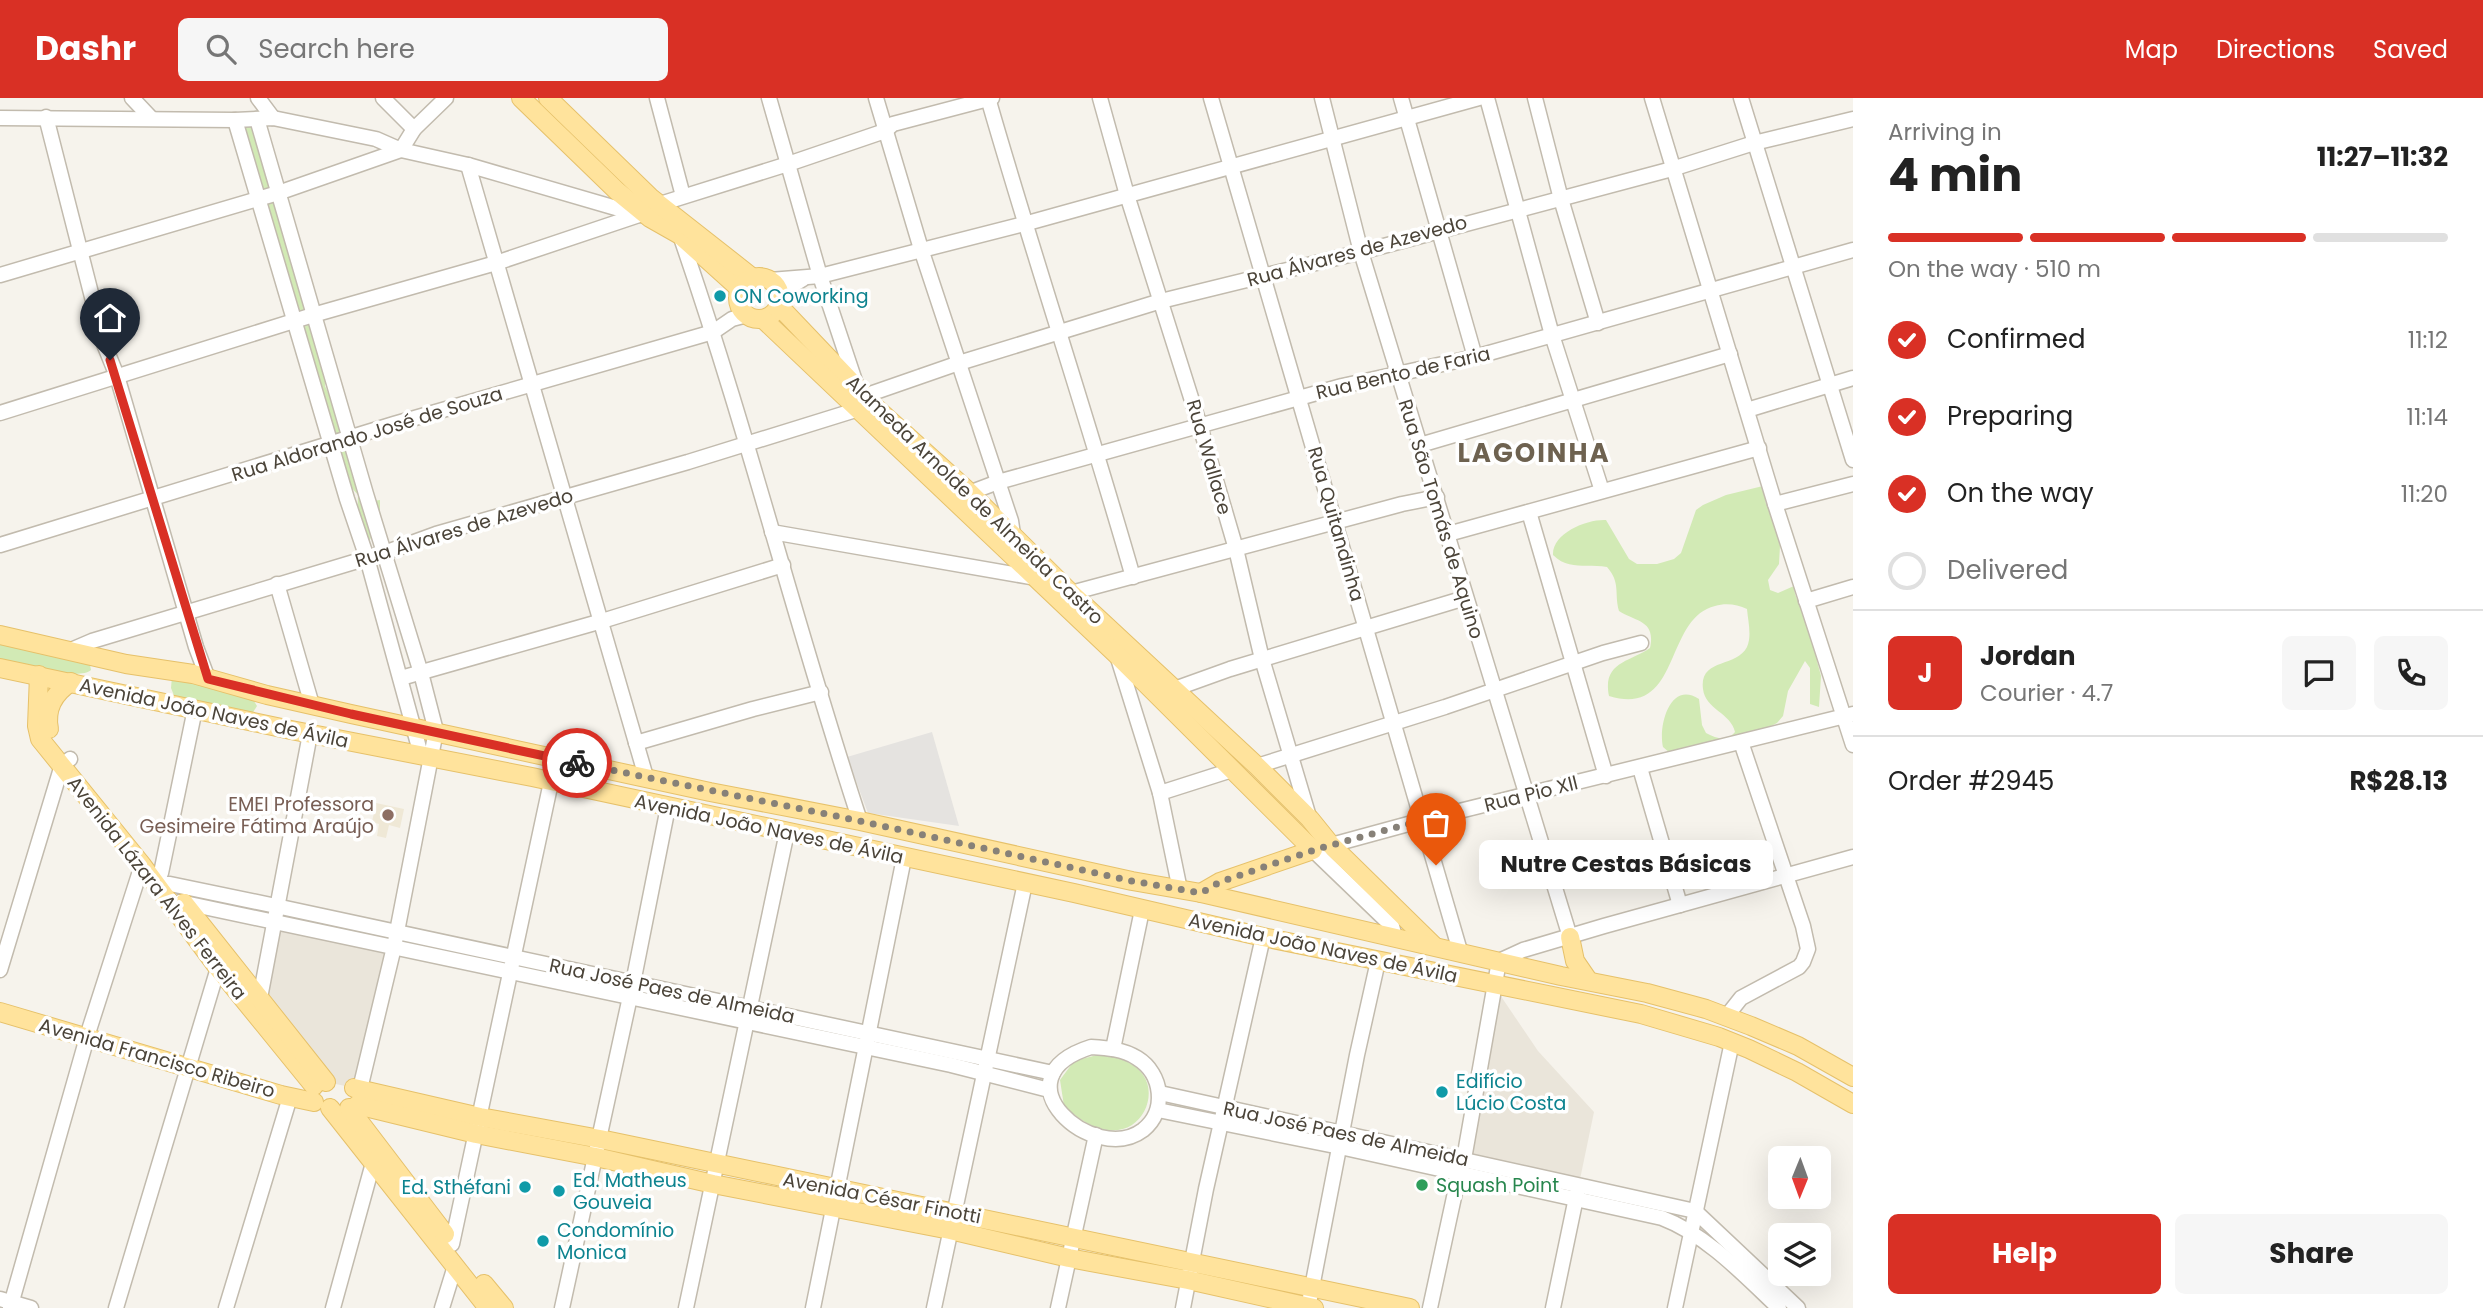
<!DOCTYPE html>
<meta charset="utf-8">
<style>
:root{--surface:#fff;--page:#f6f6f6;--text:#222;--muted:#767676;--line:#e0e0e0;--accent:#d93025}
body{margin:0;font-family:Poppins,sans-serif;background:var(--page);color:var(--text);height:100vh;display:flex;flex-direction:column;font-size:26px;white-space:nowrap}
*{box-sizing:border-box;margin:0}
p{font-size:23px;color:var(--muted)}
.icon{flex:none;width:38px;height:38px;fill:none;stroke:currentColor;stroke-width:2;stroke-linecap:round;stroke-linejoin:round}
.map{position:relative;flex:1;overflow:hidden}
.details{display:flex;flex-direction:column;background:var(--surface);width:630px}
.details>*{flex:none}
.needle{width:46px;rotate:181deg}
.buttons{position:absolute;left:1768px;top:1048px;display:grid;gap:14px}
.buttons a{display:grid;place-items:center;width:63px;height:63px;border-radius:10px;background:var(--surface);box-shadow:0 7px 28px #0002;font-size:35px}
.pin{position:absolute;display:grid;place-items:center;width:60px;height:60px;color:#fff;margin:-72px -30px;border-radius:50% 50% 50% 0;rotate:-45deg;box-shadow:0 0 7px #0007}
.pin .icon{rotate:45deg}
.courier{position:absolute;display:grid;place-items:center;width:70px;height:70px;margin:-35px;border:5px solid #d93025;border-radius:50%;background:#fff;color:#222;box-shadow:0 2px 9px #0007}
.bubble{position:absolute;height:49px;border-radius:10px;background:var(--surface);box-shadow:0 7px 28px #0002;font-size:23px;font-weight:700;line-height:49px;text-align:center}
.summary em{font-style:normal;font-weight:700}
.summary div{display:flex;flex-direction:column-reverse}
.summary{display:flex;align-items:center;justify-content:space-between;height:119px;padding:0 35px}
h1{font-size:46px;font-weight:700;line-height:52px}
.bar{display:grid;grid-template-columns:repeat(4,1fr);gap:10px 7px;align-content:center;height:84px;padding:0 35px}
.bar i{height:9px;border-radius:5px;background:var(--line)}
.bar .selected{background:var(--accent)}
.bar p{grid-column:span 4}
.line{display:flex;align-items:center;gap:18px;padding:0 35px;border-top:2px solid var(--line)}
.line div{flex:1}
.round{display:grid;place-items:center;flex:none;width:74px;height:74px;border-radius:10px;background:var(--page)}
ol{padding:0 35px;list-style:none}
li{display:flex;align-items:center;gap:21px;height:77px}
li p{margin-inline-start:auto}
li .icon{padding:7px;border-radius:50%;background:var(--accent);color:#fff;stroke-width:4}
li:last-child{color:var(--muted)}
li i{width:38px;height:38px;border:4px solid var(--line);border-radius:50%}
.primary-button{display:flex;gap:14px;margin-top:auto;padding:14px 35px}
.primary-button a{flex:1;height:80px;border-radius:10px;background:var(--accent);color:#fff;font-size:28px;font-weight:700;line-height:80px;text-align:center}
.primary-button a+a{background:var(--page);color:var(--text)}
header{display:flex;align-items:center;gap:42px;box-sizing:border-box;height:98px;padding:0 35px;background:var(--accent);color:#fff}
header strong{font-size:33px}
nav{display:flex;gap:38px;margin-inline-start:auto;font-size:24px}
.search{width:490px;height:63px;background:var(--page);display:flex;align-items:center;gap:18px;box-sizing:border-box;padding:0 24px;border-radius:10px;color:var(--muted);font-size:26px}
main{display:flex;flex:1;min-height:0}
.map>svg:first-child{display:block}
</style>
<header>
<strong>Dashr</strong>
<div class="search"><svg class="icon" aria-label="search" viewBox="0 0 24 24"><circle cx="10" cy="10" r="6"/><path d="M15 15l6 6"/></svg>Search here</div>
<nav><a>Map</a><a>Directions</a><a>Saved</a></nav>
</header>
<main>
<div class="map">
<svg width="1853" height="1210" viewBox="0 0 1853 1210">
<rect width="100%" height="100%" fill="#f6f3ec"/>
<g fill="#eae5da">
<path d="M274,823L394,849L360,991L326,984L260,900Z"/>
<path d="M1496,891L1538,953L1594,1014L1579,1086L1464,1061Z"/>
</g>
<path fill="#efe8d6" d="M376,705L404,711L400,730L389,727L386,740L377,738L379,726L372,724Z"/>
<g fill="#d2eab5">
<path d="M241,23H244L255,30L325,279V288L335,310L365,404L380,402V414L370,442H365L357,423L358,397L343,380L333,327L325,308L324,298L303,233L299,210L289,187L276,134L270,124Z"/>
<path d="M1763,388L1766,406L1774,420L1780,448L1779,466L1768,482L1770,492L1778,495L1794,488L1795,496L1819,557L1817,563L1821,578L1819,609L1810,606V570L1805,563L1788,593L1783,618L1777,625L1761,633L1688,656L1670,655L1663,649C1658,628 1670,582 1699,601L1702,627L1706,635C1718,641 1726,644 1735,634C1731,615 1705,611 1703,591C1699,560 1736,570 1747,549C1752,538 1748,523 1747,511C1737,506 1725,505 1715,508C1663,521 1682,620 1609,598C1602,564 1630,564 1650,550C1656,522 1636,524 1619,513C1614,495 1621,485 1607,469C1586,465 1569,473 1553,457C1552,435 1587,421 1606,422L1629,461L1637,466H1657L1674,461L1681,455L1696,412L1703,407L1726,397Z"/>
<path d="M0,543L89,561L91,572C77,584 20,564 0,563Z"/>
<path d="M172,578L251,598L257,608L250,619L175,600L171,590Z"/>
<path d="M1101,956C1114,959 1130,962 1140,973C1159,993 1145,1029 1118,1032C1097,1035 1079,1021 1064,1008L1060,982L1074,963Z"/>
</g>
<path fill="#e5e3e0" d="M932,634L959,728L868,715L847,659Z"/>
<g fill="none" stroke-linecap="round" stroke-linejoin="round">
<defs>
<g id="minor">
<path d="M132,0L151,20"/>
<path d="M258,0L273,20"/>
<path d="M383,0L414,31"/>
<path d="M657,0L683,98"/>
<path d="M769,0L820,178L856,286"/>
<path d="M876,0L921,151L1011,423L1013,436L1010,439"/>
<path d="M988,0C1034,160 1087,318 1133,479"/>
<path d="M1100,0L1127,97L1200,328L1236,451L1262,561L1309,719"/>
<path d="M1211,0L1460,853"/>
<path d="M1322,0L1361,154L1570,839"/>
<path d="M1401,0L1475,259"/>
<path d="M1487,0L1552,237L1602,393"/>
<path d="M1535,0L1561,101L1598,225"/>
<path d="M1652,0L1775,406L1853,647"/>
<path d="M1741,0L1853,362"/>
<path d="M46,19L104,246L117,278L196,549L208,581"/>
<path d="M0,20L235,22L273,20L376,41L401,52L468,67L640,117"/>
<path d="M257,21L366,396L421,575L436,633L394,849L359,995"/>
<path d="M235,22L347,401L367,460L421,657"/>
<path d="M468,67L646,679"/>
<path d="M660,106L788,66L885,33L893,26L992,0"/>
<path d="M680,137C747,330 796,529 860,723"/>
<path d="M0,177L278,95L401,52L414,31L446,0"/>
<path d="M770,182L820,178L1024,126L1479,0"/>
<path d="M780,195L803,181"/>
<path d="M864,298L959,265L1161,203L1361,154L1672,71L1754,45L1853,21"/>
<path d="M1747,312L1853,280"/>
<path d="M0,315L313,217L496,165L639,117"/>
<path d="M1420,347L1730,256"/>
<path d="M961,398L998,384L1342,288L1475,259L1853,152"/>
<path d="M1775,406L1853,386"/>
<path d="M1529,414L1606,678"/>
<path d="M772,434L1036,480"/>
<path d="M1448,436L1759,350"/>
<path d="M0,447L394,326L713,234L732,221L747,217"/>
<path d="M277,486L312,607"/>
<path d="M1071,495L1402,406L1437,399"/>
<path d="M1806,503L1853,489"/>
<path d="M71,552L92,543L384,455L436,436L688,364L859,311"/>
<path d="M1117,557L1160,695L1180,792"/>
<path d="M401,580L602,523L783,467"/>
<path d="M1166,594L1230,571L1465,500"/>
<path d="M636,645L753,611L821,594"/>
<path d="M1257,668L1445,609L1603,555L1641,545"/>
<path d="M1640,670L1680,807"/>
<path d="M1160,695L1232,672"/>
<path d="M161,775L195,611"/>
<path d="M155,786H170L276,808L1053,975"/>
<path d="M180,804L951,967L1049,992"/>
<path d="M1395,839L1392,828L1313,752L1423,722L1853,616"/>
<path d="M0,872L62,667L70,661"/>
<path d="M260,900L310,636"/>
<path d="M1726,919L1741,900L1799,869L1803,864L1808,851L1803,828L1741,644"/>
<path d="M1091,949C1107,950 1123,951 1137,960C1163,976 1167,1013 1143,1032C1094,1069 993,980 1091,949Z"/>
<path d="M1113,951L1142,812"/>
<path d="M1160,995L1695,1113L1798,1210"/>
<path d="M1158,1012L1340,1049L1662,1120C1707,1137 1745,1178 1779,1210"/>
<path d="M452,1146L551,684"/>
<path d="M0,1201L31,1210"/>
<path d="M10,1210L90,929L142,767"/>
<path d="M116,1210L218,870"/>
<path d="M226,1210L290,999"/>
<path d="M333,1210L373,1065"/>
<path d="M442,1210L455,1168"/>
<path d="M562,1210L633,885L668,709"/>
<path d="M686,1210L787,734"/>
<path d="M813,1210L904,760"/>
<path d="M934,1210L1025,785"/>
<path d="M1058,1210L1096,1037"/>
<path d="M1183,1210L1206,1091L1263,839"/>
<path d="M1308,1210L1357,957L1378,863"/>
<path d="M1430,1210L1459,1076L1464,1061L1499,863L1523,852L1604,828L1853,759"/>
<path d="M1553,1210L1577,1095"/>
<path d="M1675,1210L1732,944"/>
</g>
<g id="major">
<path d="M521,0L617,93L650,120L680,137L740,191"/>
<path d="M548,0L650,99L753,180"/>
<circle cx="759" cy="200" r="21"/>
<path d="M779,208L876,310L969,394L1071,495L1257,668L1310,721L1331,747L1433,847"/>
<path d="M763,221L1117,557L1313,752L1220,784L1201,795"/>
<path d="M0,537L126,566L193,576L267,597L351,616L710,694L860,723L1132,783L1201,795L1561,878L1647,895L1706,911L1751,928L1798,948L1853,979"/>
<path d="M0,570L291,632L532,679L1074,795L1263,839L1641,916L1719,939L1749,951L1797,974L1853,1006"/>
<path d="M39,577L37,628L40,641L142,767L218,870L314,988"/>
<path d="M49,631C45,611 54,595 71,584"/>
<path d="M184,805L326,984"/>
<path d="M1570,839L1575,863L1588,882"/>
<path d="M0,914L281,997L314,1004"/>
<path d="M354,990L480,1019L600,1041L1410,1210"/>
<path d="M357,1007L476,1036L596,1059L713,1086L950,1132L1069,1160L1188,1182L1314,1210"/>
<path d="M330,1010L488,1210"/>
<path d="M349,1010L445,1136"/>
<path d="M484,1186L504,1210"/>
</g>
</defs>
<use href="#minor" stroke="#c2bbae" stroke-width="17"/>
<use href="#major" stroke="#e6c16a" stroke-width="20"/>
<use href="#minor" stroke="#fff" stroke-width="14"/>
<use href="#major" stroke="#ffe39c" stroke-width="18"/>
</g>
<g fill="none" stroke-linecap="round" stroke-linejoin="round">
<path stroke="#878178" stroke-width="7" stroke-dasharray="0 12.6" d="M577,665L860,723L1132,783L1201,795L1220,784L1317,751L1423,722L1436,767"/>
<path stroke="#d93025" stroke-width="9" d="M110,262L208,581L351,616L577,665"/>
</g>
<g fill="#0f9aa8" stroke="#fff" stroke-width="2.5">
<circle cx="720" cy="198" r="7"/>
<circle cx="1442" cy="994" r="7"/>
<circle cx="525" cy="1089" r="7"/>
<circle cx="559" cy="1093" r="7"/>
<circle cx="543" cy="1143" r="7"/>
</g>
<circle fill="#8d6e63" stroke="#fff" stroke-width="2.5" cx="388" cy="717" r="7"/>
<circle fill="#2e9e5b" stroke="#fff" stroke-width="2.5" cx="1422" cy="1087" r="7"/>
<g text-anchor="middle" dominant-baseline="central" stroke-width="7" stroke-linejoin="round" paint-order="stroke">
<g font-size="19" fill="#4b4439" stroke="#fff">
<text transform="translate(1357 153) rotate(-15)">Rua Álvares de Azevedo</text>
<text transform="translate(1403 275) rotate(-13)">Rua Bento de Faria</text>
<text transform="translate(367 336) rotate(-17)">Rua Aldorando José de Souza</text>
<text transform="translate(1209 359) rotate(74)">Rua Wallace</text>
<text transform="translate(975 402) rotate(44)">Alameda Arnolde de Almeida Castro</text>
<text transform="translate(1441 421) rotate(73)">Rua São Tomás de Aquino</text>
<text transform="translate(1336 426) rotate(74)">Rua Quitandinha</text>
<text transform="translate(464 430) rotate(-17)">Rua Álvares de Azevedo</text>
<text transform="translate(214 615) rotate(12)">Avenida João Naves de Ávila</text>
<text transform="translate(1531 696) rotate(-14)">Rua Pio Xll</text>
<text transform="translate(769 731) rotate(12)">Avenida João Naves de Ávila</text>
<text transform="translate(157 790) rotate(52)">Avenida Lázara Alves Ferreira</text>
<text transform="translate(1323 850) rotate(12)">Avenida João Naves de Ávila</text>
<text transform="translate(672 893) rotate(12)">Rua José Paes de Almeida</text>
<text transform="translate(157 960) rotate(16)">Avenida Francisco Ribeiro</text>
<text transform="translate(1346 1036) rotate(12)">Rua José Paes de Almeida</text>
<text transform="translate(882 1100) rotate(11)">Avenida César Finotti</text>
</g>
<g font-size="19" fill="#0d838f" stroke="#fff" text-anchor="start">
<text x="734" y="198">ON Coworking</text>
<text x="1456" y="983">Edifício<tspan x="1456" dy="22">Lúcio Costa</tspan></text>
<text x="573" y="1082">Ed. Matheus<tspan x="573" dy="22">Gouveia</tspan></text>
<text x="511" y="1089" text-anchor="end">Ed. Sthéfani</text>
<text x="557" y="1132">Condomínio<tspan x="557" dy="22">Monica</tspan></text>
</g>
<g font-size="19" fill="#785e54" stroke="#fff" text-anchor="end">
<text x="374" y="706">EMEI Professora<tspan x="374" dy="22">Gesimeire Fátima Araújo</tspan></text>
</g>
<g font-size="19" fill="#27864d" stroke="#fff" text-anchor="start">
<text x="1436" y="1087">Squash Point</text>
</g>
<g font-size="26" font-weight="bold" letter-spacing="2" fill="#6e6250" stroke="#fff">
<text x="1534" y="355">LAGOINHA</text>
</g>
</g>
</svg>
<div class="buttons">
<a><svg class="needle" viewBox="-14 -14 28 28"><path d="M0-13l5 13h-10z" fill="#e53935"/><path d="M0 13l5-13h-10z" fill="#767676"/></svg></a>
<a><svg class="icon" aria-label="layers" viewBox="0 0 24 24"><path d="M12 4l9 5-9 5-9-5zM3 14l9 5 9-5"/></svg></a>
</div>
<div class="pin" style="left:1436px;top:767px;background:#ea580c"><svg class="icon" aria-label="bag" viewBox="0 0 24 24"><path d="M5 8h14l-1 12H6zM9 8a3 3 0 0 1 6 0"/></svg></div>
<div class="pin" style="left:110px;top:262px;background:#1f2937"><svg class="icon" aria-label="home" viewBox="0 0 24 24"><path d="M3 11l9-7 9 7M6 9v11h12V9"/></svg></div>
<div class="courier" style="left:577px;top:665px"><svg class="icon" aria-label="bike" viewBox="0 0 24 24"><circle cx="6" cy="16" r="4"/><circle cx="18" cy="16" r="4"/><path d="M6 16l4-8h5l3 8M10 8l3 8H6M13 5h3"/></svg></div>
<div class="bubble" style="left:1479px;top:742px;width:294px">Nutre Cestas Básicas</div>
</div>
<section class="details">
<div class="summary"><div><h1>4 min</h1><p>Arriving in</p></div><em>11:27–11:32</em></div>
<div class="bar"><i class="selected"></i><i class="selected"></i><i class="selected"></i><i></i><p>On the way · 510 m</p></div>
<ol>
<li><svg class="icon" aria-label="check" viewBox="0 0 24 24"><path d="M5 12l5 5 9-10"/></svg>Confirmed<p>11:12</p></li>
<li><svg class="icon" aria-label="check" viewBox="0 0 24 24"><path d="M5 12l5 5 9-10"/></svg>Preparing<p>11:14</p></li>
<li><svg class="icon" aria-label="check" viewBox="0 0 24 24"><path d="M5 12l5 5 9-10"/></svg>On the way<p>11:20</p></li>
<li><i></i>Delivered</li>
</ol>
<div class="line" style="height:126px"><b class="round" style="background:var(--accent);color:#fff">J</b><div><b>Jordan</b><p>Courier · 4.7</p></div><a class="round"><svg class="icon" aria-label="chat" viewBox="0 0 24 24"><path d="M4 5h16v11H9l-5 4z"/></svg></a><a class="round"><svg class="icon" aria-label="phone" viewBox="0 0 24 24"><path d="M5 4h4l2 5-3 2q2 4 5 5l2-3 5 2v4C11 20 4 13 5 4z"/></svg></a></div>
<div class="line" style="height:91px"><div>Order #2945</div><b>R$28.13</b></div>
<div class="primary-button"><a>Help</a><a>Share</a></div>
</section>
</main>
